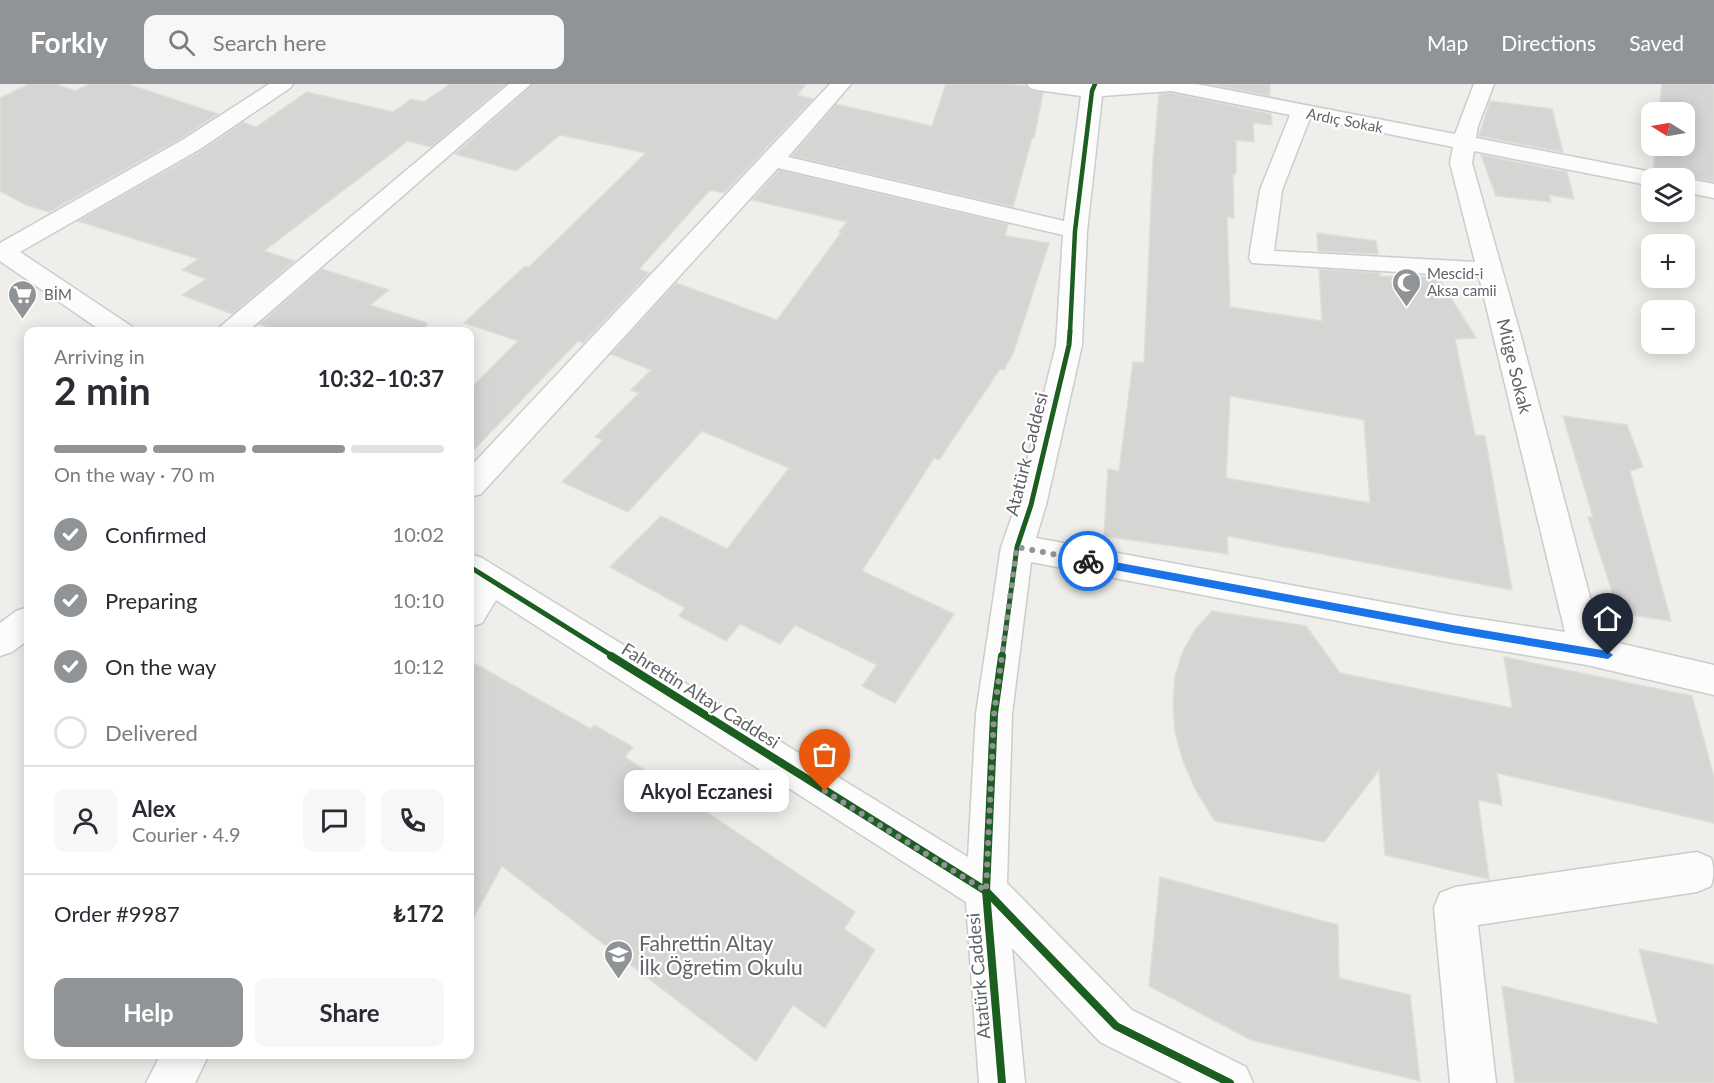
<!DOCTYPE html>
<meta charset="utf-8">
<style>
:root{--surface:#fff;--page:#f7f7f7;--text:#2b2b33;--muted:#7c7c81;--line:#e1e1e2;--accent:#919496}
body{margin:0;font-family:Lato,sans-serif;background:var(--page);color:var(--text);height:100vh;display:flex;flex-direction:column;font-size:22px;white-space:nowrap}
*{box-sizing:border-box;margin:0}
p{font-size:20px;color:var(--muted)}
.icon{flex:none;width:33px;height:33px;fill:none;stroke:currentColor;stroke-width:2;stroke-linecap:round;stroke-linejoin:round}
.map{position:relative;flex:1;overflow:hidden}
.drawer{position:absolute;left:24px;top:243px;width:450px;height:732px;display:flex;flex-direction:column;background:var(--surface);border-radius:12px;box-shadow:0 3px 15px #0003}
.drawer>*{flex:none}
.needle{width:39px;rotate:281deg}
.fabs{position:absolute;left:1641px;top:18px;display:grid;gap:12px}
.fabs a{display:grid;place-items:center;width:54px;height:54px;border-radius:12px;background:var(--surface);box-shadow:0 3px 15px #0003;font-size:30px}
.pin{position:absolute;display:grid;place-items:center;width:51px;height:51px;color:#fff;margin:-62px -26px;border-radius:50% 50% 50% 0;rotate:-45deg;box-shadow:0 0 6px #0007}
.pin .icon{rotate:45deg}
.courier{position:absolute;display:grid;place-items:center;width:60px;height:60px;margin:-30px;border:4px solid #1a73e8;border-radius:50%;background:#fff;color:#222;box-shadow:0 2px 8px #0007}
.bubble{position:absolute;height:42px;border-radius:12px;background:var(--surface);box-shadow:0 3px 15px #0003;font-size:20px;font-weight:700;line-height:42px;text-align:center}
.headline em{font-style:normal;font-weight:700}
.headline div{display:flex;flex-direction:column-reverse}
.headline{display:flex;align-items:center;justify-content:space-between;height:102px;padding:0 30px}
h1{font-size:39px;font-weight:700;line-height:45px}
.bar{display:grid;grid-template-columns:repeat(4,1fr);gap:9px 6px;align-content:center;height:72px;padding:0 30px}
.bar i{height:8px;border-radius:4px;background:var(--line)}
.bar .selected{background:var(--accent)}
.bar p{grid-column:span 4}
.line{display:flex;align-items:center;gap:15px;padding:0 30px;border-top:2px solid var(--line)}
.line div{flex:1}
.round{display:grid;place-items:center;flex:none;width:63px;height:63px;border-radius:12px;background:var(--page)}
ol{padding:0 30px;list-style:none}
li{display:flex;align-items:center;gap:18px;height:66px}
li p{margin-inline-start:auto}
li .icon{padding:6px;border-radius:50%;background:var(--accent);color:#fff;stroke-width:4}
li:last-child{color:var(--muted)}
li i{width:33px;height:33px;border:3px solid var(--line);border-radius:50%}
.button{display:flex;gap:12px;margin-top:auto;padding:12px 30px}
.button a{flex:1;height:69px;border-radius:12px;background:var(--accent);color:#fff;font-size:24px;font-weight:700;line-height:69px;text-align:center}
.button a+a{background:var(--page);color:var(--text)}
header{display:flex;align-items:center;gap:36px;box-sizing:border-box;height:84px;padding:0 30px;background:var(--accent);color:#fff}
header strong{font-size:28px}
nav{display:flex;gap:33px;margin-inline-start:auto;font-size:21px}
.search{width:420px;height:54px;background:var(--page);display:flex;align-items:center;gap:15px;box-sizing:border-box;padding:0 21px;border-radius:12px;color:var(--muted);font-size:22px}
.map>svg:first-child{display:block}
</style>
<header>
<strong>Forkly</strong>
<div class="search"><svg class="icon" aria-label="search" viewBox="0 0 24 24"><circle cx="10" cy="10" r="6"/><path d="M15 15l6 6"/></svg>Search here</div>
<nav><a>Map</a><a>Directions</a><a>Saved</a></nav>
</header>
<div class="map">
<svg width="1714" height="999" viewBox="0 0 1714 999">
<rect width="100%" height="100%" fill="#efeeea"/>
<g fill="#d6d5d3" stroke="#deddd9" stroke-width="1.5" fill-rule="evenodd">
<path d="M29,0H55L76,7L89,0H128L218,30L183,53L49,128L26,121L0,107V14Z"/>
<path d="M450,0H506L431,63L408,57L264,167L295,177L232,230L182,211L206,195L182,186L198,175L78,137L201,67L243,38L256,43L307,8L393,28L411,15L424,18Z"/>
<path d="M533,0H806L797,11L813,15L724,109L710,106L639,185L649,189L583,259L578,257L470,370V305L518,257L464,239L525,182L529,183L646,69L560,51L516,87L455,70Z"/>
<path d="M946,0H1005L1026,2L1029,6L1043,9L1034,54H1032L1013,123L792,72L836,20L932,42Z"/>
<path d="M1209,0H1270V12Z"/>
<path d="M1662,0H1714V98L1653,86L1656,62H1684V28H1659Z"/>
<path d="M1171,9L1271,30L1272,41L1253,39L1254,58L1236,56V90H1233L1234,134L1227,133L1230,223L1322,237L1319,185L1380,189V192L1438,193L1476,254L1455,255L1475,351L1485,352L1512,506L1227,452L1228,470L1104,452L1108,385L1119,387L1133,278L1144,279L1153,77L1159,10ZM1230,312L1364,336L1370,419L1226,394Z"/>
<path d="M1490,17L1552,25L1563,68L1479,52Z"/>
<path d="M1481,71L1567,88L1574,115L1549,111L1551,118L1496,112Z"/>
<path d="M779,86L1008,140L1005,152L1049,159L1014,267L1004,286L1000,285L939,376L934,374L862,487L954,530L895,619L862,602L877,581L795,541L780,560L740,540L726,557L679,532L685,524L610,483L661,432L727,465L789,384L702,347L628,428L562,398L603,356L595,353L639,309L631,306L651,286L611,270L676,199L777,236L841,149L839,148L847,138L752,116Z"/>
<path d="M1317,149L1376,157L1378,170L1318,167Z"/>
<path d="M322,185L389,206L370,221L427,239L425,248H280L260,240Z"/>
<path d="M1563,332L1627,341L1643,383L1630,387L1671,537L1619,529L1588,433H1593Z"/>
<path d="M1212,527L1306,542L1340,589L1512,624L1504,573L1692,612L1714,693V739L1497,689L1502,721L1478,716L1489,795L1385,771L1379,686L1324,758L1215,737L1196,707L1183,677L1175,648L1173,620L1175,592L1183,567L1195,546Z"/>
<path d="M470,577L591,645L594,641L633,663L625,673L855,828L844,845L875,866L825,944L793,921L756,977L502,782L470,840Z"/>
<path d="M1160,793L1338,841L1339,894L1410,911L1420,997L1251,956L1149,902Z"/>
<path d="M1639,865L1714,881V999H1515L1502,902L1658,940Z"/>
</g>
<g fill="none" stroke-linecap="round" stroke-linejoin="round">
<defs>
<g id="minor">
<path d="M269,0H293L290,4L200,65L20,168L131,242L135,248H103L0,177V159L184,55Z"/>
<path d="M509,0H531L247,248H217L221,242Z"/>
<path d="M830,0H851L788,73L1064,137L1081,12L1037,6L1030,4L1027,0H1197L1455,50L1474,0H1494L1478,42L1476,54L1652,88L1660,90L1663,94H1652V102L1474,67L1472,79L1522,256L1601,555L1714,581V611L1587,581L1453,559L1031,478L1012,630L1007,799L1132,926L1246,983L1253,999H1182L1100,958L1012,864L1025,999H979L966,818L496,516L482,539L470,543V470L482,474L968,773L976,630L1001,463L1016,421L1056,261L1063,151L778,84L481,410L470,413V383ZM1171,7L1290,31L1260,106L1249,174L1252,179L1479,193L1565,548L1453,531L1036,454L1046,421L1082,261L1087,147L1102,12ZM1310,34L1453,63L1450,79L1475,178L1274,167L1282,106Z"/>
<path d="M1683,94H1684L1714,100V114L1684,108V94Z"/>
<path d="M28,523V556L12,568L0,572V539L16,527Z"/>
<path d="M1697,768L1711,774C1714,783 1714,793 1711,802L1697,808L1478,841L1496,999H1450L1434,824L1440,809L1455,803Z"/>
<path d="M161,970H209L195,999H146Z"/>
</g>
</defs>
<use href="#minor" stroke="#cbcccc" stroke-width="3"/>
<use href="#minor" fill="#fdfcfc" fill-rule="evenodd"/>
<defs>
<path id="cycleway-far2" d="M1070,248L1075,147L1092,7L1095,0"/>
<g id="cycleway-far1">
<path d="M470,483L614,573"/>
<path d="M1002,573L1017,463L1031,421L1069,261L1070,247"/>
</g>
<g id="cycleway">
<path d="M611,572L986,807L1116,942L1230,999"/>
<path d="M1002,999L986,807L994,630L1002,572"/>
</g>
</defs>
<use href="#cycleway-far2" stroke="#fff" stroke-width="8"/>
<use href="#cycleway-far1" stroke="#fff" stroke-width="9"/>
<use href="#cycleway" stroke="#fff" stroke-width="11"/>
<use href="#cycleway-far2" stroke="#1b5e20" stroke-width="4.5"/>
<use href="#cycleway-far1" stroke="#1b5e20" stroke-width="5"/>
<use href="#cycleway" stroke="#1b5e20" stroke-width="8"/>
</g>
<path fill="#1a73e8" d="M1088,473L1453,541L1608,567L1613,571L1608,575L1453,549L1088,481L1084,477Z"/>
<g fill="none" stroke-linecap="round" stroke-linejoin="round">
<path stroke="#919496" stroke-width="6" stroke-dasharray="0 10.8" d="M825,707L986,807L994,630L1017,463L1088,477"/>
</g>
<defs>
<symbol id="mosque-pin" viewBox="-11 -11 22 30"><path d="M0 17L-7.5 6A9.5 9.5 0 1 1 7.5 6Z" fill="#919496" stroke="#fff"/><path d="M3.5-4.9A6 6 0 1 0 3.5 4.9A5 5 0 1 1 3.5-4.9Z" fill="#fff"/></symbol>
<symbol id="supermarket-pin" viewBox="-11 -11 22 30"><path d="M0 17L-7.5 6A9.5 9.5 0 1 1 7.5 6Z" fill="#919496" stroke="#fff"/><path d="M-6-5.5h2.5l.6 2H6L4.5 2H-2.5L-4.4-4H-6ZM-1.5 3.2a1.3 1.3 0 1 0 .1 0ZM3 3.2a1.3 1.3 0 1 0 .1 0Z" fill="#fff"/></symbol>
<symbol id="school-pin" viewBox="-11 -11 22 30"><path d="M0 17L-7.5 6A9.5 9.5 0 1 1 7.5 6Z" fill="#919496" stroke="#fff"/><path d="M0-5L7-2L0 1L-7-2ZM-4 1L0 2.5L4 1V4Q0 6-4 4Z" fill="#fff"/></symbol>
</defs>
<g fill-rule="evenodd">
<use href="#mosque-pin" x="1390" y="182" width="33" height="45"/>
<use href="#supermarket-pin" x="6" y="194" width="33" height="45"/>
<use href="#school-pin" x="602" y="854" width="33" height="45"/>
</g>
<g text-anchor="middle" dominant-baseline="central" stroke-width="4.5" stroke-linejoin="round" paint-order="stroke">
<g font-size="15" fill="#5f6368" stroke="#fff">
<text transform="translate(1345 36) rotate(11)">Ardıç Sokak</text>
</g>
<g font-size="15" fill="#5f6368" stroke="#fff" text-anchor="start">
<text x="1427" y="189">Mescid-i<tspan x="1427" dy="17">Aksa camii</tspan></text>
<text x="44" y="210">BİM</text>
</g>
<g font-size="18" fill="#5f6368" stroke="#fff">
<text transform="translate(1515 282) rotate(76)">Müge Sokak</text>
<text transform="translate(1026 370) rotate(-76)">Atatürk Caddesi</text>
<text transform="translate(701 611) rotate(32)">Fahrettin Altay Caddesi</text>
<text transform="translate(978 892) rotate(-95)">Atatürk Caddesi</text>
</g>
<g font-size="21" fill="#5f6368" stroke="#fff" text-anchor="start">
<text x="639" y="858">Fahrettin Altay<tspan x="639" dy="24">İlk Öğretim Okulu</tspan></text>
</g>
</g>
</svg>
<div class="fabs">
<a><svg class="needle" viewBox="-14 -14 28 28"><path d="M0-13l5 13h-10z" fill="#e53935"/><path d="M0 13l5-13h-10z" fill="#7c7c81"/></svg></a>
<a><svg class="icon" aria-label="layers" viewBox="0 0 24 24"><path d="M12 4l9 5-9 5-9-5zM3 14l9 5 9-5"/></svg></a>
<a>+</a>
<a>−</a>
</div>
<div class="pin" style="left:825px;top:707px;background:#ea580c"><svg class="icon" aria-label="bag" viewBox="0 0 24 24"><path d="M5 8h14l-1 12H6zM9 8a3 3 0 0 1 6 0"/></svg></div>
<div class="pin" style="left:1608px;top:571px;background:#1f2937"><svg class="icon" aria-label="home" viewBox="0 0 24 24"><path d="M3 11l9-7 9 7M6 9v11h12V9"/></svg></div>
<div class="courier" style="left:1088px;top:477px"><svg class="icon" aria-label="bike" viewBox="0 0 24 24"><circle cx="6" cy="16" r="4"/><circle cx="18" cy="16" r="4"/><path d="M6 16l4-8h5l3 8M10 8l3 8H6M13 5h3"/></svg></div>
<div class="bubble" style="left:624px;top:686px;width:165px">Akyol Eczanesi</div>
<section class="drawer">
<div class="headline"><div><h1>2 min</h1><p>Arriving in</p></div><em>10:32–10:37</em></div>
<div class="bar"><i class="selected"></i><i class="selected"></i><i class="selected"></i><i></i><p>On the way · 70 m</p></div>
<ol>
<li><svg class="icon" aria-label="check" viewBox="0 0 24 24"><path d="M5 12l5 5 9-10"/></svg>Confirmed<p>10:02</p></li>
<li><svg class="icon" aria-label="check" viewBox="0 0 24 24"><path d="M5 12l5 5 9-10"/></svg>Preparing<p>10:10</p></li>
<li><svg class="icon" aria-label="check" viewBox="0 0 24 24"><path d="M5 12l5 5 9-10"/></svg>On the way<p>10:12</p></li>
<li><i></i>Delivered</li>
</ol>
<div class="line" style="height:108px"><a class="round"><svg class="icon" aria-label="person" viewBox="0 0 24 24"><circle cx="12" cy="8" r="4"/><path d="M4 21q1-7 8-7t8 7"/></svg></a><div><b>Alex</b><p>Courier · 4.9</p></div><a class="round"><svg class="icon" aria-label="chat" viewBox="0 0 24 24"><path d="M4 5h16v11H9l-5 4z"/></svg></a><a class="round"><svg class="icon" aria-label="phone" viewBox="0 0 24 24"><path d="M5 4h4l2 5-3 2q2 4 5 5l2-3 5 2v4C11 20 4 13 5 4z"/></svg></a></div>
<div class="line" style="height:78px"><div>Order #9987</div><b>₺172</b></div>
<div class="button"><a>Help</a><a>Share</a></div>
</section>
</div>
